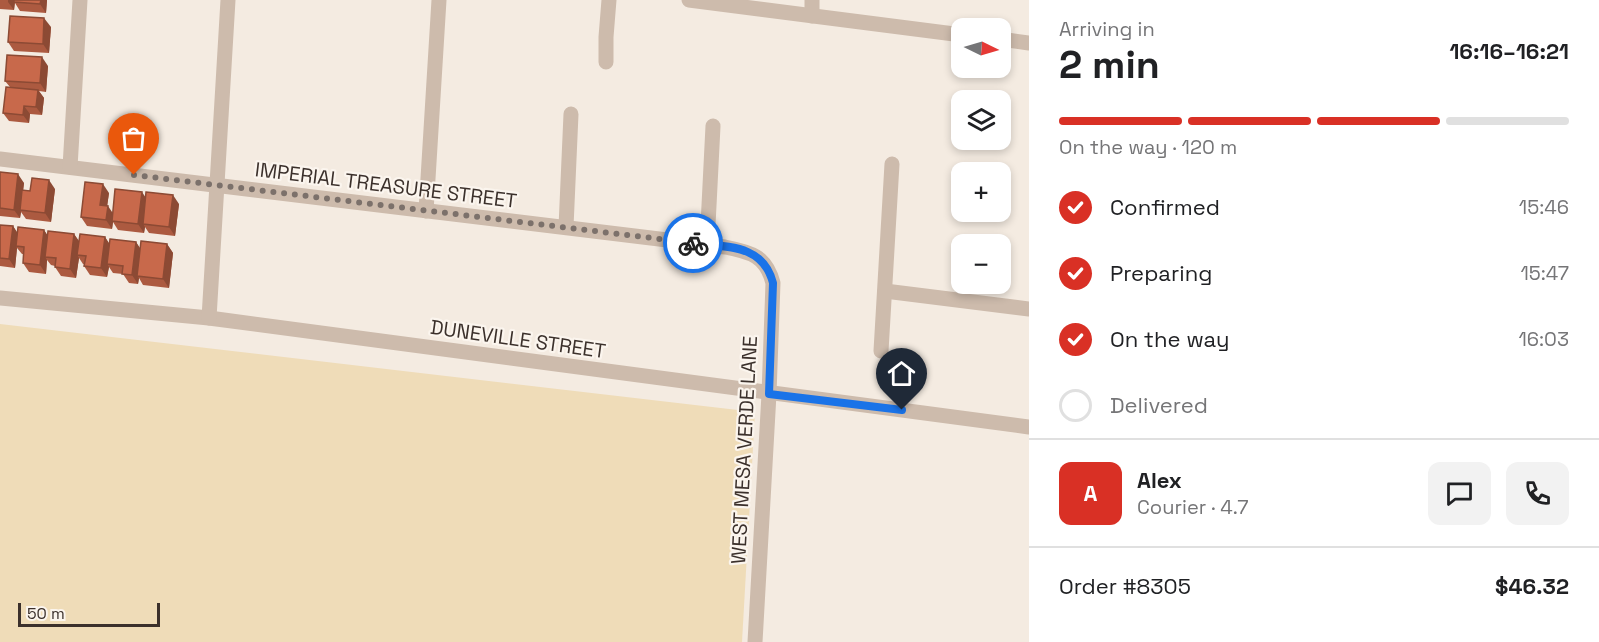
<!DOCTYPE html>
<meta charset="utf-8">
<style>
:root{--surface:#fff;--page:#f2f2f2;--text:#202124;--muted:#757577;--line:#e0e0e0;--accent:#d93025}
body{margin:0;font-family:"Space Grotesk",sans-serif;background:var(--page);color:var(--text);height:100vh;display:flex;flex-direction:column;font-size:22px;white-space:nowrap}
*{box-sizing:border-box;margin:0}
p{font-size:20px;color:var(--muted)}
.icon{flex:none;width:33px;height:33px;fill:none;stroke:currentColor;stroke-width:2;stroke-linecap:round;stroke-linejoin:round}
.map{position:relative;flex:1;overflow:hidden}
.side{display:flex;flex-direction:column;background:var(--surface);width:570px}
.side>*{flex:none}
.needle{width:39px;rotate:95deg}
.fabs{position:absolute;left:951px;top:18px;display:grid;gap:12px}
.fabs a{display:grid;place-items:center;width:60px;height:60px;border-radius:12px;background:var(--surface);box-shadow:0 3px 9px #0003;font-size:30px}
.scale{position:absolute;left:18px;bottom:15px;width:142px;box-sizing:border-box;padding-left:6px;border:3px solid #3b302b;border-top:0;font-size:16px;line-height:21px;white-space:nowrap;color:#3b302b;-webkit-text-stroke:4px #fbf5ee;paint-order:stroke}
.pin{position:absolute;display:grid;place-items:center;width:51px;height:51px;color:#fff;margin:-62px -26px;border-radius:50% 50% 50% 0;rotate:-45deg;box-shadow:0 0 6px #0007}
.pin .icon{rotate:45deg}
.courier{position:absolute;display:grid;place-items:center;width:60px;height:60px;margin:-30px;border:4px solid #1a73e8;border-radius:50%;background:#fff;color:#222;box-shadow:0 2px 8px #0007}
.overview em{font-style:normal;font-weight:700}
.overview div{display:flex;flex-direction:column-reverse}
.overview{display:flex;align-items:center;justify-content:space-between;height:102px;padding:0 30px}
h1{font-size:39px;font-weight:700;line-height:45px}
.bar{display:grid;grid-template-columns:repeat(4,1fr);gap:9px 6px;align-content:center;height:72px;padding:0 30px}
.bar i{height:8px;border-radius:4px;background:var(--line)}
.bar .on{background:var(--accent)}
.bar p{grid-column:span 4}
.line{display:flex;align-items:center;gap:15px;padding:0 30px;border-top:2px solid var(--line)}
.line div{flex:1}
.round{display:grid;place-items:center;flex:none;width:63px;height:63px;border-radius:12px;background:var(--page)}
ol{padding:0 30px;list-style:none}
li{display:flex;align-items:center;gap:18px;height:66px}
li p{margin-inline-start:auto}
li .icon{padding:6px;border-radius:50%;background:var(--accent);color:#fff;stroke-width:4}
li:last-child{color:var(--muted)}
li i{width:33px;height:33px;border:3px solid var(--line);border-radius:50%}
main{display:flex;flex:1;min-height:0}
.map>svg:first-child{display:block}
</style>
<main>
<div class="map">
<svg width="1029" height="642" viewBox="0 0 1029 642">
<rect width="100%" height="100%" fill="#f4ebe1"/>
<path fill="#efdcb8" d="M0,324L755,412L742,642H0Z"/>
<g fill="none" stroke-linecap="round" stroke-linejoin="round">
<g stroke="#cdbbac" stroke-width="15">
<path d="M689,0L962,35"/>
<path d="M812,16V0"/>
<path d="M1000,39L1029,43"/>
<path d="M606,62V37L609,0"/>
<path d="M0,159L725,247C751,252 766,256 773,283L769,394L755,642"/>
<path d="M70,167L80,0"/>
<path d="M426,211L439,0"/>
<path d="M566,227L571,114"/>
<path d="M707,245L713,126"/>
<path d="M885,291L1029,309"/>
<path d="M0,298L209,318L1029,427"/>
<path d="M209,318L228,0"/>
<path d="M881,351L892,164"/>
</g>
</g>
<g fill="#ac5a40">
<path d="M0,0H47L46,13L20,11L15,3L14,10L0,9Z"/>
<path d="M51,27L49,53L14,51L8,42Z"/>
<path d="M48,66L46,92L39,91L44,98L42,115L30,114L29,123L9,121L3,113L10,87L5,81Z"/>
<path d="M0,172L24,183L23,190L30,191L55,189L51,222L26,219L21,212L20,218L0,216Z"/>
<path d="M109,193L107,206L113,214L146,198L179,204L175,236L149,233L145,227L144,233L118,230L113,222L112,229L87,226L81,217Z"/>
<path d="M0,225L13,226L17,233L44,230L47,235L74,234L79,241L105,237L109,244L136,242L140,249L167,244L173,253L169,288L143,285L139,278L138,284L129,283L123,274L113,273L109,267L107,277L90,275L84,266L85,264H83L79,258L76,278L61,276L55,267V266L51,265L47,260L46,274L29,272L23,263L24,254H22L17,248L15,268L0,266Z"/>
</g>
<g fill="#8c4a34">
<path d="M8,0H15L14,10L8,2Z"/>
<path d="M41,0H47L46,13L40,4Z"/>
<path d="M44,18L51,27L49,53L43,44Z"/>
<path d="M42,57L48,66L46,92L40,83Z"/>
<path d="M38,90L44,98L42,115L36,107Z"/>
<path d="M24,106L30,114L29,123L23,115Z"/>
<path d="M18,174L24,183L21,210H20L21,212L20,218L14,210Z"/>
<path d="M49,180L55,189L51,222L45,213Z"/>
<path d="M103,184L109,193L106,214L100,205Z"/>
<path d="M142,192L148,201L143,224L145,227L144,233L138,224Z"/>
<path d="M173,195L179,204L175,236L169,227Z"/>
<path d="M108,206L114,215L112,229L106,220Z"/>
<path d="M13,226L19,235L16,246L17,248L15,268L9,259Z"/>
<path d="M44,230L50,239L45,257L47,260L46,274L40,265Z"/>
<path d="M74,234L80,243L77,255L79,258L76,278L70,269Z"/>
<path d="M105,237L111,246L107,264L109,267L107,277L101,268Z"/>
<path d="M136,242L142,251L137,276L139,278L138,284L132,275Z"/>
<path d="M167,244L173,253L169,288L163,279Z"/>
</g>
<g fill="#c8694b" stroke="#8c4a34" stroke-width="1.5">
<path d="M14,0H41L40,4L14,2Z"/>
<path d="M10,16L44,18L43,44L8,42Z"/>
<path d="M7,55L42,57L40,83L5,81Z"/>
<path d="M6,87L38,90L36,107L24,106L23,115L3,113Z"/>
<path d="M0,172L18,174L14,210L0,208Z"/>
<path d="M32,178L49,180L45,213L20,210L22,190L30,191Z"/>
<path d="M85,182L103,184L100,205L108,206L106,220L81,217Z"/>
<path d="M115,189L142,192L138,224L112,221Z"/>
<path d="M146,192L173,195L169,227L143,224Z"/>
<path d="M0,225L13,226L9,259L0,258Z"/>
<path d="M18,227L44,230L40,265L23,263L24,247L16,246Z"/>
<path d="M48,231L74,234L70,269L55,267L56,258L45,257Z"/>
<path d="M80,234L105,237L101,268L84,266L86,256L77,255Z"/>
<path d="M110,239L136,242L132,275L122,274L123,266L107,264Z"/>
<path d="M141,241L167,244L163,279L137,276Z"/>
</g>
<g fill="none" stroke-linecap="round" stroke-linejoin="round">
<path stroke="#7c716b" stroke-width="6" stroke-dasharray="0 10.8" d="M134,175L693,243"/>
<path stroke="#1a73e8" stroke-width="8" d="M693,243C727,247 763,244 773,283L769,394L902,410"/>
</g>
<g text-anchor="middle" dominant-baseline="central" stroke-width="4.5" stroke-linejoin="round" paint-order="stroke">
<g font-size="20" fill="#3b302b" stroke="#fbf5ee">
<text transform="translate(386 185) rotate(7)">IMPERIAL TREASURE STREET</text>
<text transform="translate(518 339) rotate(8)">DUNEVILLE STREET</text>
<text transform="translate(744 450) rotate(-87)">WEST MESA VERDE LANE</text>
</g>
</g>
</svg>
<div class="fabs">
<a><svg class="needle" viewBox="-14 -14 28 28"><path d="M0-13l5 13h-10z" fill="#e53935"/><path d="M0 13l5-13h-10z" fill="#757577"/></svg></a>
<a><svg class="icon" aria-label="layers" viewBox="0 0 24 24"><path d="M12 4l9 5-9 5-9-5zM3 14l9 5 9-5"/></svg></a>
<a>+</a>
<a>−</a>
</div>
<div class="scale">50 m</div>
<div class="pin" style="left:134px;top:175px;background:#ea580c"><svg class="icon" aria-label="bag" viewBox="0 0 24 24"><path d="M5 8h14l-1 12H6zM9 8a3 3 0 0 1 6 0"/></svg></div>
<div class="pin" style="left:902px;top:410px;background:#1f2937"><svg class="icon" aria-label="home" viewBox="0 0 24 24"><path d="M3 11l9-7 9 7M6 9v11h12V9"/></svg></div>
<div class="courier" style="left:693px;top:243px"><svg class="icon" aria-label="bike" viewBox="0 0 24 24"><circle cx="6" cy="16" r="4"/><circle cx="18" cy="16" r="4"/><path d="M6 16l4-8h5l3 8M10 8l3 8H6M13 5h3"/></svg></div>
</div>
<section class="side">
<div class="overview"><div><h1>2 min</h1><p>Arriving in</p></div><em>16:16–16:21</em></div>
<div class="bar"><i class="on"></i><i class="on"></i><i class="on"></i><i></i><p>On the way · 120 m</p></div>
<ol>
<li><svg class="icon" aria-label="check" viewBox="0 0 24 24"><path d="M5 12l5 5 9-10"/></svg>Confirmed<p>15:46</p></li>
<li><svg class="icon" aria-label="check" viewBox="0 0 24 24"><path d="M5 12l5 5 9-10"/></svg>Preparing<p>15:47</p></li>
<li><svg class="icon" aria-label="check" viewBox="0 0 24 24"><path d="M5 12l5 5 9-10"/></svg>On the way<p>16:03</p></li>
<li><i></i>Delivered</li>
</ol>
<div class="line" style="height:108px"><b class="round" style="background:var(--accent);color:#fff">A</b><div><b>Alex</b><p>Courier · 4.7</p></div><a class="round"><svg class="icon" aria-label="chat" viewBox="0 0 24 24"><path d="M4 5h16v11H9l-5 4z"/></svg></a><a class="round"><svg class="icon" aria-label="phone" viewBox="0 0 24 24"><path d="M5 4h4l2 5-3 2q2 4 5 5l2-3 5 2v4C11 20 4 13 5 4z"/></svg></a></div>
<div class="line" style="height:78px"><div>Order #8305</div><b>$46.32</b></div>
</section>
</main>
